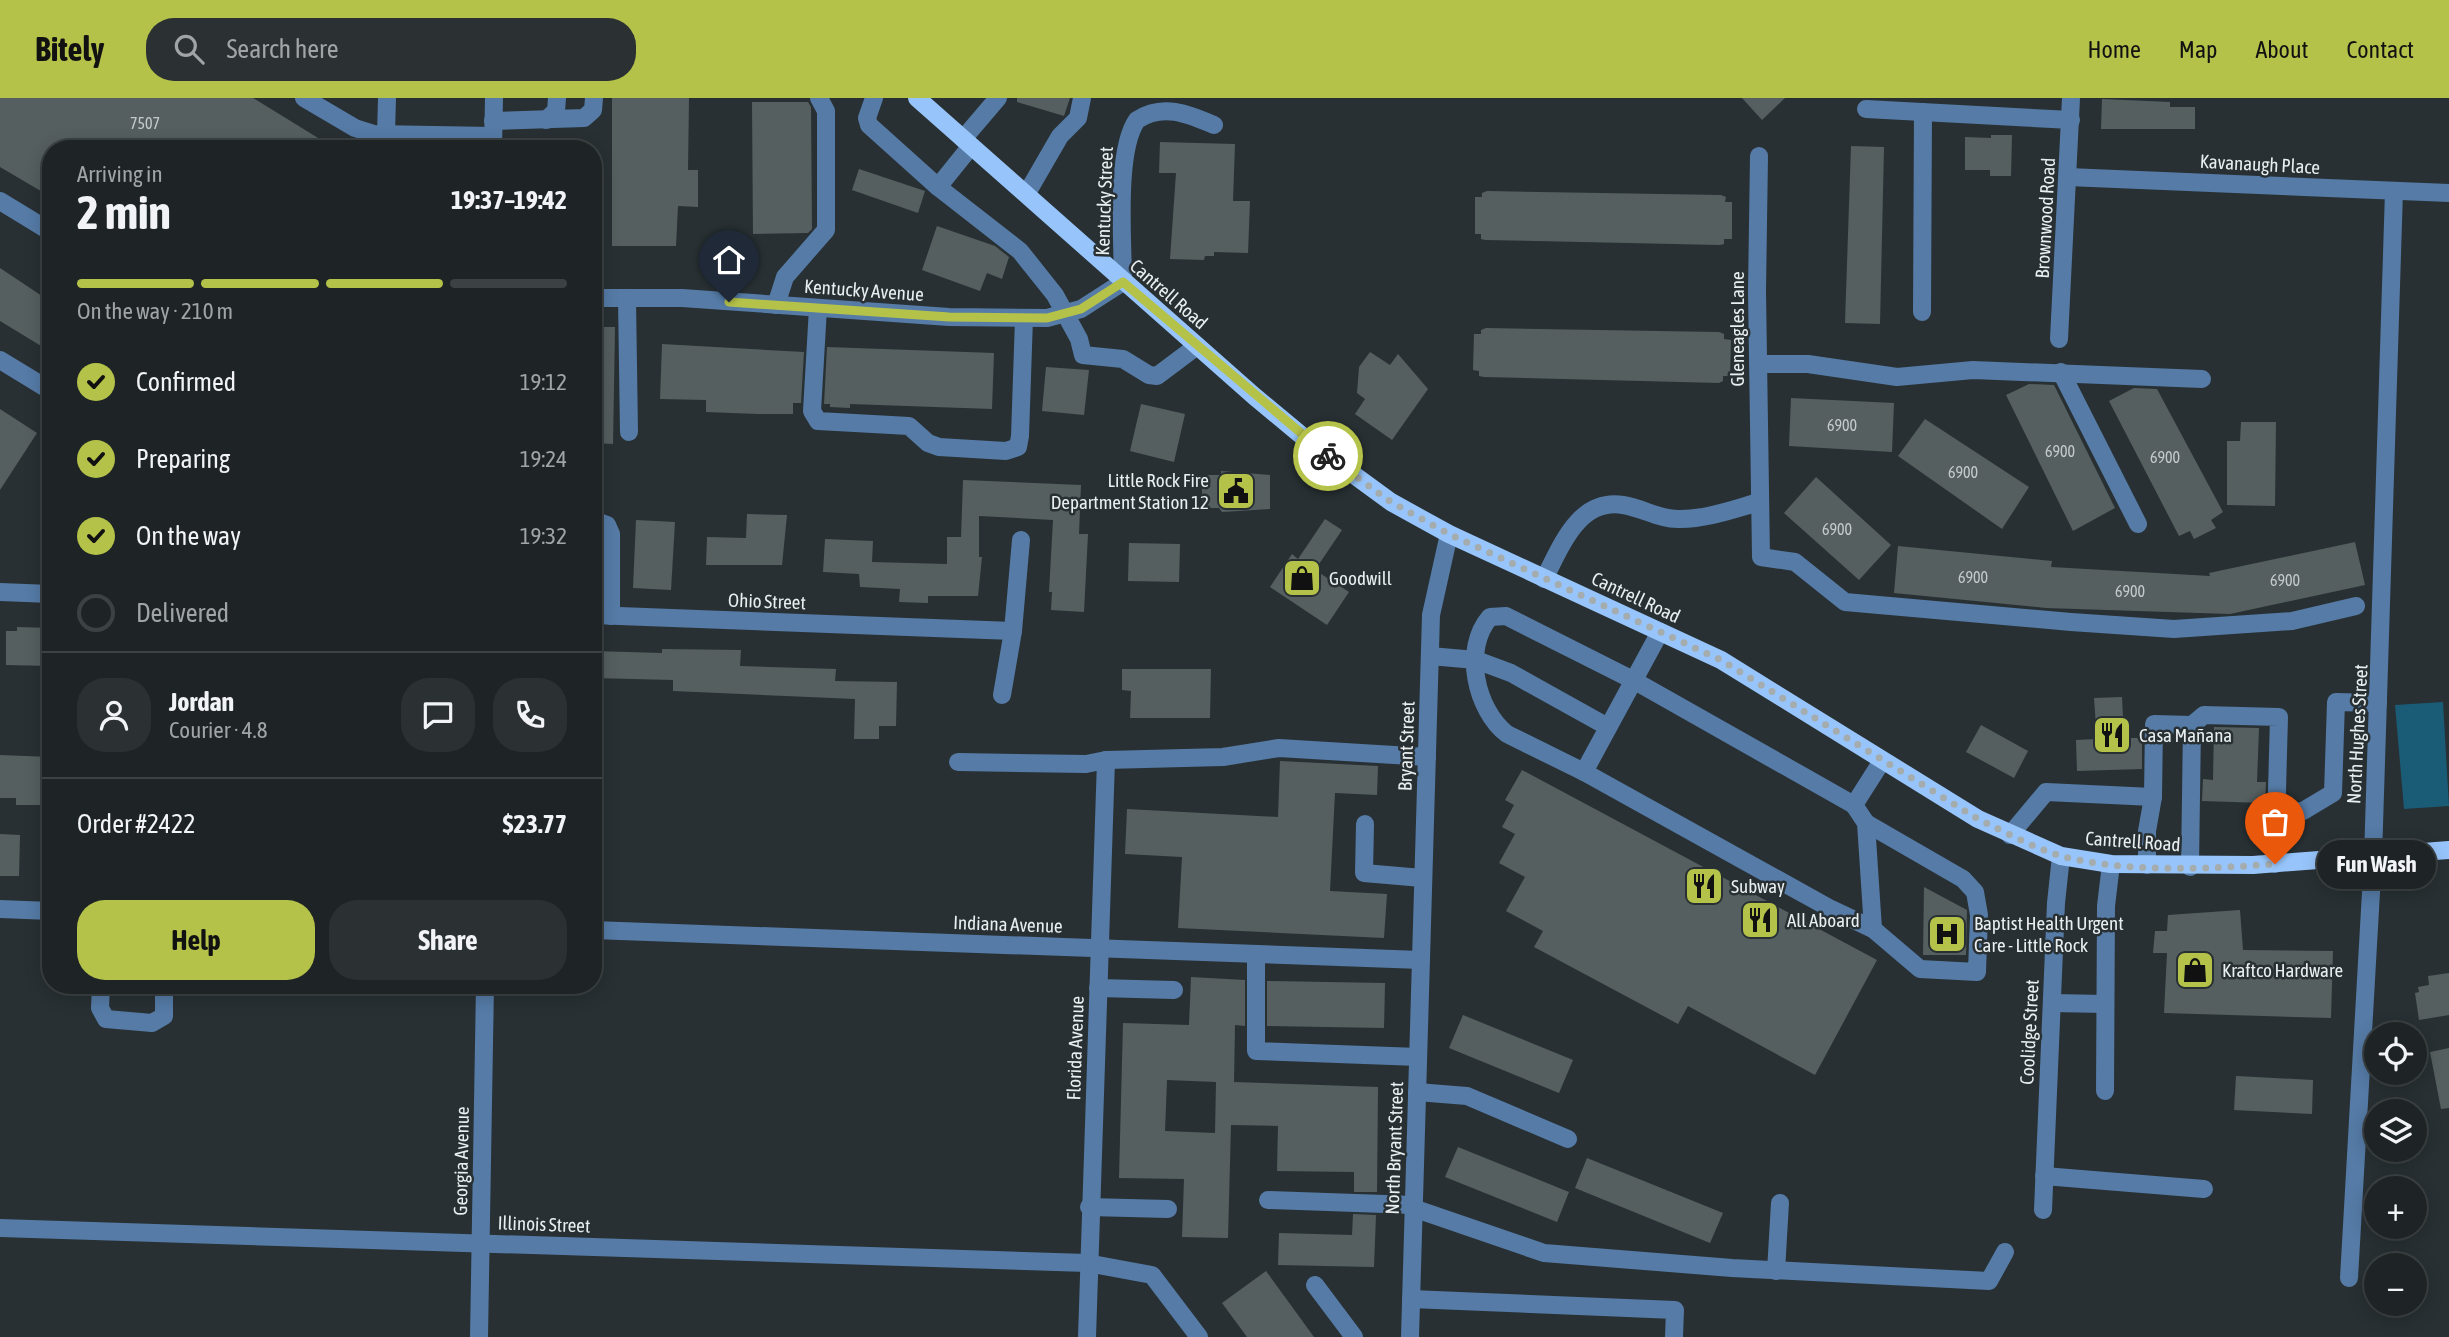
<!DOCTYPE html>
<meta charset="utf-8">
<style>
:root{--surface:#1e2426;--page:#2b3032;--text:#f1f3f6;--muted:#a1a4a7;--line:#3c4143;--accent:#b5c249}
body{margin:0;font-family:"Asap Condensed",sans-serif;background:var(--page);color:var(--text);height:100vh;display:flex;flex-direction:column;font-size:26px;white-space:nowrap}
*{box-sizing:border-box;margin:0}
p{font-size:23px;color:var(--muted)}
.icon{flex:none;width:38px;height:38px;fill:none;stroke:currentColor;stroke-width:2;stroke-linecap:round;stroke-linejoin:round}
.map{position:relative;flex:1;overflow:hidden}
.side{position:absolute;left:42px;top:42px;width:560px;height:854px;display:flex;flex-direction:column;background:var(--surface);border-radius:28px;box-shadow:0 4px 18px #0003,0 0 0 2px var(--line)}
.side>*{flex:none}
.controls{position:absolute;left:2364px;top:924px;display:grid;gap:14px}
.controls a{display:grid;place-items:center;width:63px;height:63px;border-radius:50%;background:var(--surface);box-shadow:0 4px 18px #0003,0 0 0 2px var(--line);font-size:35px}
.pin{position:absolute;display:grid;place-items:center;width:60px;height:60px;color:#fff;margin:-72px -30px;border-radius:50% 50% 50% 0;rotate:-45deg;box-shadow:0 0 7px #0007}
.pin .icon{rotate:45deg}
.courier{position:absolute;display:grid;place-items:center;width:70px;height:70px;margin:-35px;border:5px solid #b5c249;border-radius:50%;background:#fff;color:#222;box-shadow:0 2px 9px #0007}
.bubble{position:absolute;height:49px;border-radius:24px;background:var(--surface);box-shadow:0 4px 18px #0003,0 0 0 2px var(--line);font-size:23px;font-weight:700;line-height:49px;text-align:center}
.overview em{font-style:normal;font-weight:700}
.overview div{display:flex;flex-direction:column-reverse}
.overview{display:flex;align-items:center;justify-content:space-between;height:119px;padding:0 35px}
h1{font-size:46px;font-weight:700;line-height:52px}
.bar{display:grid;grid-template-columns:repeat(4,1fr);gap:10px 7px;align-content:center;height:84px;padding:0 35px}
.bar i{height:9px;border-radius:5px;background:var(--line)}
.bar .active{background:var(--accent)}
.bar p{grid-column:span 4}
.line{display:flex;align-items:center;gap:18px;padding:0 35px;border-top:2px solid var(--line)}
.line div{flex:1}
.round{display:grid;place-items:center;flex:none;width:74px;height:74px;border-radius:28px;background:var(--page)}
ol{padding:0 35px;list-style:none}
li{display:flex;align-items:center;gap:21px;height:77px}
li p{margin-inline-start:auto}
li .icon{padding:7px;border-radius:50%;background:var(--accent);color:#111;stroke-width:4}
li:last-child{color:var(--muted)}
li i{width:38px;height:38px;border:4px solid var(--line);border-radius:50%}
.button{display:flex;gap:14px;margin-top:auto;padding:14px 35px}
.button a{flex:1;height:80px;border-radius:28px;background:var(--accent);color:#111;font-size:28px;font-weight:700;line-height:80px;text-align:center}
.button a+a{background:var(--page);color:var(--text)}
header{display:flex;align-items:center;gap:42px;box-sizing:border-box;height:98px;padding:0 35px;background:var(--accent);color:#111}
header strong{font-size:33px}
nav{display:flex;gap:38px;margin-inline-start:auto;font-size:24px}
.search{width:490px;height:63px;background:var(--page);display:flex;align-items:center;gap:18px;box-sizing:border-box;padding:0 24px;border-radius:28px;color:var(--muted);font-size:26px}
.map>svg:first-child{display:block}
</style>
<header>
<strong>Bitely</strong>
<div class="search"><svg class="icon" aria-label="search" viewBox="0 0 24 24"><circle cx="10" cy="10" r="6"/><path d="M15 15l6 6"/></svg>Search here</div>
<nav><a>Home</a><a>Map</a><a>About</a><a>Contact</a></nav>
</header>
<div class="map">
<svg width="2449" height="1239" viewBox="0 0 2449 1239">
<rect width="100%" height="100%" fill="#283033"/>
<path fill="#1a5b76" d="M2443,604L2449,708L2404,711L2395,607Z"/>
<g fill="#555f60" fill-rule="evenodd">
<path d="M0,0H253L336,51H51V99L0,69Z"/>
<path d="M612,0H689L688,72H698V109L678,108L676,148H612Z"/>
<path d="M1017,0H1070L1064,18L1017,4Z"/>
<path d="M1742,0H1785L1762,22Z"/>
<path d="M2102,1L2170,4V9H2195V31H2101Z"/>
<path d="M752,4H808L811,9L812,131L808,135L753,136Z"/>
<path d="M1991,37H2012L2011,78H1990V72H1965V39L1991,40Z"/>
<path d="M1160,44L1235,46L1233,103H1250L1248,155L1214,154V158H1205L1204,162L1170,161L1176,75H1159Z"/>
<path d="M1851,48L1884,49L1880,226L1845,225Z"/>
<path d="M859,71L925,93L918,115L852,92Z"/>
<path d="M1487,93L1721,97L1726,99L1725,104H1732V141H1724V146L1720,147L1485,142L1481,141V136H1475V99H1482V95Z"/>
<path d="M937,128L995,148L1009,159L1002,181L987,175L980,193L922,172Z"/>
<path d="M0,170L51,204V254L0,223Z"/>
<path d="M593,229H615L613,346L593,345Z"/>
<path d="M1486,230L1719,234L1724,236V241L1731,242L1730,278H1723V283L1719,285L1484,279L1479,278V273L1473,272L1474,236H1481V232Z"/>
<path d="M662,246L804,254L801,305H793V316H758L706,314V302L660,301Z"/>
<path d="M827,249L994,255L992,311L850,306V310L830,309V306H824Z"/>
<path d="M1370,254L1390,267L1398,256L1428,291L1392,342L1355,316L1365,301L1357,295L1359,269Z"/>
<path d="M1046,269L1089,272L1084,317L1042,313Z"/>
<path d="M2029,286L2054,287L2115,410L2073,433L2006,297Z"/>
<path d="M2134,290L2157,291L2223,414L2211,422L2216,430L2194,441L2190,433L2179,438L2109,303Z"/>
<path d="M1791,300L1894,305L1892,354L1789,348Z"/>
<path d="M1141,306L1185,316L1174,364L1130,353Z"/>
<path d="M0,311L37,335L0,392Z"/>
<path d="M1925,321L2029,389L2002,431L1898,358Z"/>
<path d="M2241,324H2276L2275,408L2227,407V343H2240Z"/>
<path d="M1221,373L1270,377V411L1222,414L1219,410H1202V377H1221Z"/>
<path d="M1816,379L1891,447L1859,482L1784,415Z"/>
<path d="M963,382L1081,387L1079,436H1088L1084,514L1051,512L1052,494H1049L1053,422L979,418V459H982L978,498H928V505L899,504L900,491L860,489L859,476L823,474L825,441L873,443L872,464L947,466V439H961Z"/>
<path d="M747,416L787,417L782,467H706L707,439L746,440Z"/>
<path d="M1325,421L1342,432L1315,472L1349,494L1327,527L1270,489L1292,456L1298,461Z"/>
<path d="M636,422L675,424L671,492L633,490Z"/>
<path d="M2355,444L2365,487L2230,516L2046,510L1894,495L1898,448L2052,463L2051,469L2210,478L2209,475Z"/>
<path d="M1129,445L1180,446L1179,484L1128,483Z"/>
<path d="M17,529L51,530V568L6,567V533H17Z"/>
<path d="M662,551L741,552L740,568L836,571L835,583L897,584L896,628H879V641H854L855,601L673,593V582L593,580V553L662,555Z"/>
<path d="M1122,571H1211L1210,620H1130L1131,593L1122,592Z"/>
<path d="M2122,599L2124,640H2142V671L2077,673L2076,642L2097,641L2094,600Z"/>
<path d="M1981,627L2028,653L2014,680L1966,654Z"/>
<path d="M2214,629L2259,630L2257,684H2266L2265,705L2202,703L2203,681L2213,682Z"/>
<path d="M0,657L51,659V699H46L45,707H16V700H0Z"/>
<path d="M1280,663L1378,668L1377,697L1335,695L1330,793L1387,796L1384,840L1178,830L1182,759L1125,756L1127,711L1278,719Z"/>
<path d="M1522,672L1877,862L1815,977L1688,908L1678,926L1534,849L1543,833L1506,813L1525,779L1499,765L1515,736L1502,729L1514,707L1505,702Z"/>
<path d="M0,736L20,737L19,778H0Z"/>
<path d="M1924,789L1967,812L1966,857H1923Z"/>
<path d="M2240,812L2243,852L2333,853L2331,920L2164,915L2167,855H2153L2155,833H2167L2168,817Z"/>
<path d="M2449,875V917L2419,922L2415,895L2419,894L2418,889L2429,887L2428,878Z"/>
<path d="M1191,879L1245,882V928L1235,927L1234,984L1378,989L1377,1094H1354V1074L1277,1073L1278,1028L1231,1027L1228,1140L1182,1139L1184,1081L1119,1080L1123,925L1189,927ZM1167,982L1216,984L1215,1035L1165,1033Z"/>
<path d="M1267,883L1385,885L1384,930L1267,928Z"/>
<path d="M1463,917L1573,962L1559,995L1449,950Z"/>
<path d="M2449,950V1010L2441,1011L2430,954Z"/>
<path d="M2236,978L2313,982L2312,1016L2234,1012Z"/>
<path d="M1458,1049L1569,1094L1557,1124L1445,1079Z"/>
<path d="M1587,1060L1723,1115L1710,1145L1575,1090Z"/>
<path d="M1353,1116L1376,1117L1374,1169L1278,1167L1279,1135L1352,1137Z"/>
<path d="M1266,1173L1314,1239H1247L1222,1205Z"/>
</g>
<g fill="none" stroke-linecap="round" stroke-linejoin="round">
<g stroke="#557ba6" stroke-width="18">
<path d="M304,0L355,30L374,36L493,38"/>
<path d="M874,0L867,20L869,27L938,89L1020,153L1055,197L1079,241L1083,257L1123,261L1149,277L1157,278L1197,248"/>
<path d="M1866,11L2071,22"/>
<path d="M546,22L556,13L557,0"/>
<path d="M493,23L584,20L593,12L594,0"/>
<path d="M386,36L387,0"/>
<path d="M963,41L998,0"/>
<path d="M493,51L494,0"/>
<path d="M1759,58L1757,193L1761,459L1795,464L1845,504L2071,524L2174,531L2292,523L2356,508"/>
<path d="M2068,79L2449,95"/>
<path d="M938,89L971,48"/>
<path d="M1027,95L1060,38L1078,20L1082,0"/>
<path d="M0,103L51,134"/>
<path d="M593,200H682L949,219L1047,220L1081,211L1123,184C1123,145 1115,53 1137,22C1163,5 1188,16 1214,27"/>
<path d="M627,201L629,334"/>
<path d="M776,207L785,179L826,132V13L819,0"/>
<path d="M818,210L812,313L818,323L909,328L928,345L939,349L1006,353L1018,349L1020,338L1024,220"/>
<path d="M1922,214L1923,14"/>
<path d="M2059,241L2071,0"/>
<path d="M0,262L51,293"/>
<path d="M1758,266H1808L1897,279L1973,272L2202,281"/>
<path d="M2061,274L2138,426"/>
<path d="M593,422L607,427L611,436V518"/>
<path d="M1544,481C1561,449 1578,400 1623,407C1643,410 1660,422 1680,421C1707,421 1734,411 1759,404"/>
<path d="M0,494L51,496"/>
<path d="M593,517L1013,533"/>
<path d="M1430,558L1476,562L1511,575L1608,629"/>
<path d="M1002,597L1013,533L1021,442"/>
<path d="M958,664L1086,666L1106,662L1223,659L1279,650L1427,659"/>
<path d="M1584,674L1660,534"/>
<path d="M1854,707L1633,582L1506,518L1490,519C1462,551 1476,612 1507,636L1584,674L1831,811L1873,831L1920,871L1977,874L1979,817L1975,794L1963,781L1866,725"/>
<path d="M2276,714L2303,713L2333,695L2336,604L2378,605"/>
<path d="M1365,726L1364,775L1422,780"/>
<path d="M2010,737L2046,694L2153,699"/>
<path d="M2147,767V733L2153,699L2154,626L2192,627"/>
<path d="M2190,769L2192,627L2204,617L2279,619L2275,766"/>
<path d="M0,811L51,813"/>
<path d="M1873,831L1866,725L1854,707L1882,663"/>
<path d="M593,832L1421,862"/>
<path d="M1256,856V953L1418,959"/>
<path d="M101,887L100,910L106,921L152,925L164,918V887"/>
<path d="M1098,890L1174,892"/>
<path d="M2052,905L2105,906"/>
<path d="M2105,993L2106,808L2111,766"/>
<path d="M1417,994L1467,998L1568,1041"/>
<path d="M2044,1078L2204,1091"/>
<path d="M1268,1102L1413,1107"/>
<path d="M1089,1109L1168,1111"/>
<path d="M1413,1110L1544,1155L1732,1170L1989,1183L2005,1154"/>
<path d="M2043,1112L2056,805L2061,758"/>
<path d="M0,1130L1087,1165L1152,1177L1199,1239"/>
<path d="M1776,1173L1780,1105"/>
<path d="M2349,1180L2373,759L2394,93"/>
<path d="M1315,1187L1354,1239"/>
<path d="M1411,1201L1675,1212L1674,1239"/>
<path d="M479,1239L485,887"/>
<path d="M1087,1239L1106,662"/>
<path d="M1410,1239L1431,517L1449,436"/>
</g>
<path stroke="#97c5fb" stroke-width="18" d="M917,0L1254,298L1313,347L1391,404L1449,436L1721,562L1978,721L2061,758L2111,766L2253,767L2449,752"/>
</g>
<g fill="none" stroke-linecap="round" stroke-linejoin="round">
<path stroke="#a5acae" stroke-width="7" stroke-dasharray="0 12.6" d="M1328,358L1391,404L1449,436L1721,562L1978,721C2005,734 2032,749 2061,758C2125,775 2209,771 2275,766"/>
<path stroke="#b5c249" stroke-width="9" d="M729,204L949,219L1047,220L1081,211L1123,184L1328,358"/>
</g>
<defs>
<symbol id="civic-square" viewBox="-11 -11 22 22"><rect x="-9" y="-9" width="18" height="18" rx="4" fill="#b5c249" stroke="#283033"/><path d="M-.6-6.5H3V-4.5H.6V-3L4-1V1h2V6H-6V1h2V-1L-.6-3ZM-1.2 2.5V6h2.4V2.5Z" fill="#111"/></symbol>
<symbol id="shop-square" viewBox="-11 -11 22 22"><rect x="-9" y="-9" width="18" height="18" rx="4" fill="#b5c249" stroke="#283033"/><path d="M-5-2.5h2.3a2.7 3.5 0 0 1 5.4 0H5L5.5 6h-11ZM-1.5-2.5h3a1.5 2.3 0 0 0-3 0Z" fill="#111"/></symbol>
<symbol id="restaurant-square" viewBox="-11 -11 22 22"><rect x="-9" y="-9" width="18" height="18" rx="4" fill="#b5c249" stroke="#283033"/><path d="M-5-6h1v4h1v-4h1v4h1v-4h1v5L-1.5 .5V6h-2V.5L-5-1ZM5-6V6H3V1.5H1.5Q1.5-4 5-6Z" fill="#111"/></symbol>
<symbol id="hospital-square" viewBox="-11 -11 22 22"><rect x="-9" y="-9" width="18" height="18" rx="4" fill="#b5c249" stroke="#283033"/><path d="M-5-5h3v3.5h4V-5h3V5h-3V1.5h-4V5h-3Z" fill="#111"/></symbol>
</defs>
<g fill-rule="evenodd">
<use href="#civic-square" x="1214" y="371" width="44" height="44"/>
<use href="#shop-square" x="1280" y="458" width="44" height="44"/>
<use href="#restaurant-square" x="2090" y="615" width="44" height="44"/>
<use href="#restaurant-square" x="1682" y="766" width="44" height="44"/>
<use href="#restaurant-square" x="1738" y="800" width="44" height="44"/>
<use href="#hospital-square" x="1925" y="814" width="44" height="44"/>
<use href="#shop-square" x="2173" y="850" width="44" height="44"/>
</g>
<g text-anchor="middle" dominant-baseline="central" stroke-width="5" stroke-linejoin="round" paint-order="stroke">
<g font-size="16" fill="#c4cacc">
<text x="145" y="25">7507</text>
<text x="1842" y="327">6900</text>
<text x="2060" y="353">6900</text>
<text x="2165" y="359">6900</text>
<text x="1963" y="374">6900</text>
<text x="1837" y="431">6900</text>
<text x="1973" y="479">6900</text>
<text x="2285" y="482">6900</text>
<text x="2130" y="493">6900</text>
</g>
<g font-size="19" fill="#e9eef0" stroke="#283033">
<text transform="translate(2260 66) rotate(3)">Kavanaugh Place</text>
<text transform="translate(1104 103) rotate(-88)">Kentucky Street</text>
<text transform="translate(2045 120) rotate(-87)">Brownwood Road</text>
<text transform="translate(864 192) rotate(4)">Kentucky Avenue</text>
<text transform="translate(1169 196) rotate(41)">Cantrell Road</text>
<text transform="translate(1737 231) rotate(-90)">Gleneagles Lane</text>
<text transform="translate(1636 499) rotate(25)">Cantrell Road</text>
<text transform="translate(767 503) rotate(2)">Ohio Street</text>
<text transform="translate(2357 636) rotate(-87)">North Hughes Street</text>
<text transform="translate(1406 648) rotate(-88)">Bryant Street</text>
<text transform="translate(2133 743) rotate(4)">Cantrell Road</text>
<text transform="translate(1008 826) rotate(2)">Indiana Avenue</text>
<text transform="translate(2029 934) rotate(-87)">Coolidge Street</text>
<text transform="translate(1075 950) rotate(-88)">Florida Avenue</text>
<text transform="translate(1394 1050) rotate(-88)">North Bryant Street</text>
<text transform="translate(461 1063) rotate(-89)">Georgia Avenue</text>
<text transform="translate(544 1126) rotate(2)">Illinois Street</text>
</g>
<g font-size="19" fill="#e9eef0" stroke="#283033" text-anchor="start">
<text x="1209" y="382" text-anchor="end">Little Rock Fire<tspan x="1209" dy="22">Department Station 12</tspan></text>
<text x="1329" y="480">Goodwill</text>
<text x="2139" y="637">Casa Mañana</text>
<text x="1731" y="788">Subway</text>
<text x="1787" y="822">All Aboard</text>
<text x="1974" y="825">Baptist Health Urgent<tspan x="1974" dy="22">Care - Little Rock</tspan></text>
<text x="2222" y="872">Kraftco Hardware</text>
</g>
</g>
</svg>
<div class="controls">
<a><svg class="icon" aria-label="locate" viewBox="0 0 24 24"><circle cx="12" cy="12" r="6"/><path d="M12 2v4M12 18v4M2 12h4M18 12h4"/></svg></a>
<a><svg class="icon" aria-label="layers" viewBox="0 0 24 24"><path d="M12 4l9 5-9 5-9-5zM3 14l9 5 9-5"/></svg></a>
<a>+</a>
<a>−</a>
</div>
<div class="pin" style="left:2275px;top:766px;background:#ea580c"><svg class="icon" aria-label="bag" viewBox="0 0 24 24"><path d="M5 8h14l-1 12H6zM9 8a3 3 0 0 1 6 0"/></svg></div>
<div class="pin" style="left:729px;top:204px;background:#1f2937"><svg class="icon" aria-label="home" viewBox="0 0 24 24"><path d="M3 11l9-7 9 7M6 9v11h12V9"/></svg></div>
<div class="courier" style="left:1328px;top:358px"><svg class="icon" aria-label="bike" viewBox="0 0 24 24"><circle cx="6" cy="16" r="4"/><circle cx="18" cy="16" r="4"/><path d="M6 16l4-8h5l3 8M10 8l3 8H6M13 5h3"/></svg></div>
<div class="bubble" style="left:2317px;top:742px;width:119px">Fun Wash</div>
<section class="side">
<div class="overview"><div><h1>2 min</h1><p>Arriving in</p></div><em>19:37–19:42</em></div>
<div class="bar"><i class="active"></i><i class="active"></i><i class="active"></i><i></i><p>On the way · 210 m</p></div>
<ol>
<li><svg class="icon" aria-label="check" viewBox="0 0 24 24"><path d="M5 12l5 5 9-10"/></svg>Confirmed<p>19:12</p></li>
<li><svg class="icon" aria-label="check" viewBox="0 0 24 24"><path d="M5 12l5 5 9-10"/></svg>Preparing<p>19:24</p></li>
<li><svg class="icon" aria-label="check" viewBox="0 0 24 24"><path d="M5 12l5 5 9-10"/></svg>On the way<p>19:32</p></li>
<li><i></i>Delivered</li>
</ol>
<div class="line" style="height:126px"><a class="round"><svg class="icon" aria-label="person" viewBox="0 0 24 24"><circle cx="12" cy="8" r="4"/><path d="M4 21q1-7 8-7t8 7"/></svg></a><div><b>Jordan</b><p>Courier · 4.8</p></div><a class="round"><svg class="icon" aria-label="chat" viewBox="0 0 24 24"><path d="M4 5h16v11H9l-5 4z"/></svg></a><a class="round"><svg class="icon" aria-label="phone" viewBox="0 0 24 24"><path d="M5 4h4l2 5-3 2q2 4 5 5l2-3 5 2v4C11 20 4 13 5 4z"/></svg></a></div>
<div class="line" style="height:91px"><div>Order #2422</div><b>$23.77</b></div>
<div class="button"><a>Help</a><a>Share</a></div>
</section>
</div>
